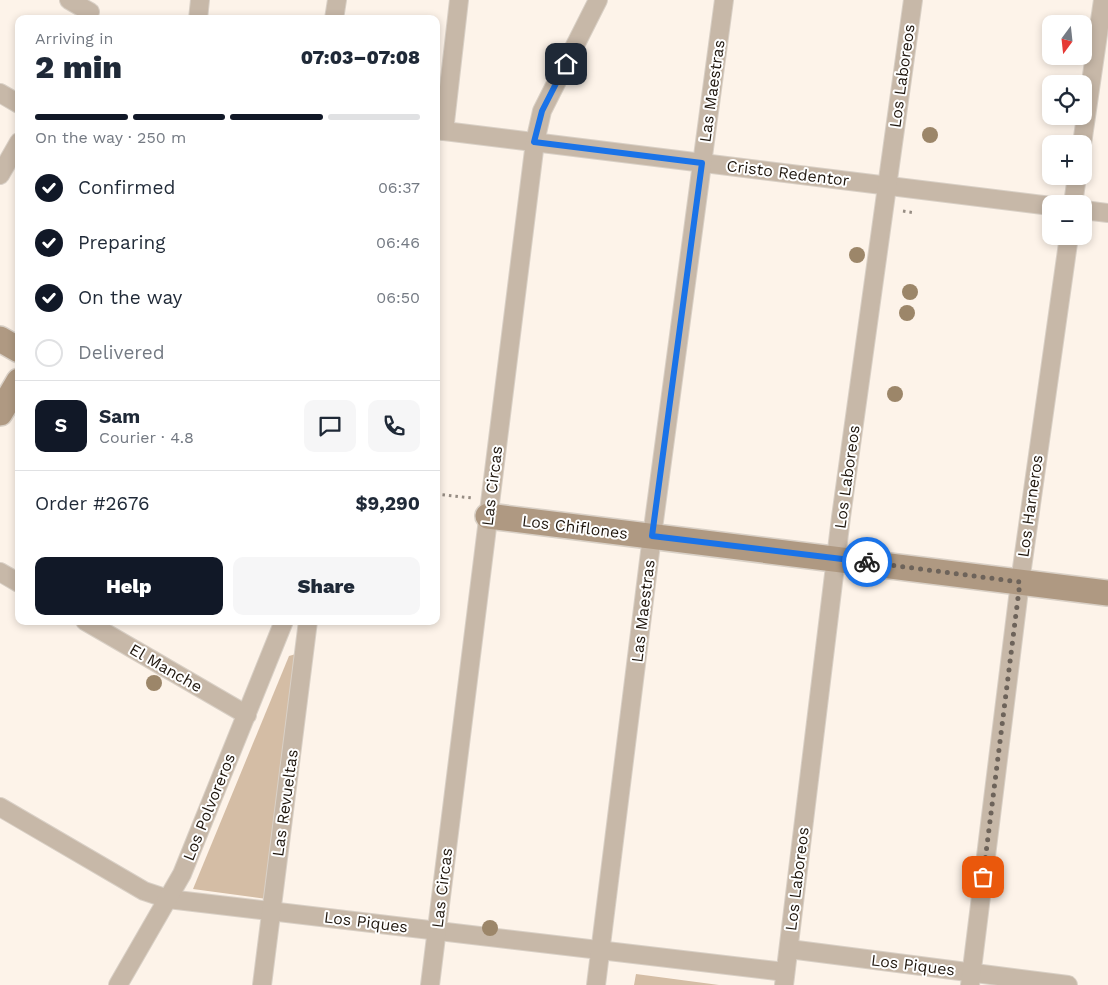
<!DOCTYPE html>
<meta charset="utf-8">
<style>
:root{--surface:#fff;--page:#f6f6f7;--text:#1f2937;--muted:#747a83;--line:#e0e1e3;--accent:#111827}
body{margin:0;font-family:"Work Sans",sans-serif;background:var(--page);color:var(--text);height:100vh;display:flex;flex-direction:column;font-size:19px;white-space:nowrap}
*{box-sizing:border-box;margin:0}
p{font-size:16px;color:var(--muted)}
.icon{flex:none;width:28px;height:28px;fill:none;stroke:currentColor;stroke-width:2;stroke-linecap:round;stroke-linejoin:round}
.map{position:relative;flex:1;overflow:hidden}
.sheet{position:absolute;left:15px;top:15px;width:425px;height:610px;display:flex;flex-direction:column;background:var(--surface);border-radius:10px;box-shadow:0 2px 8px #0003}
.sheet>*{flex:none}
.needle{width:32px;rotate:195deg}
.tools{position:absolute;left:1042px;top:15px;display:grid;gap:10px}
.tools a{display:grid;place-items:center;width:50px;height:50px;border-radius:10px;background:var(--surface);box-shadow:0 2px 8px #0003;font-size:25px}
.pin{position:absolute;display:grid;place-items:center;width:42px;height:42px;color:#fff;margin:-21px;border-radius:10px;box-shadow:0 2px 8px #0006}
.courier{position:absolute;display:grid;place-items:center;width:50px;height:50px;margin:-25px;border:4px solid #1a73e8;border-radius:50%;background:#fff;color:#222;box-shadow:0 1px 6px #0007}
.overview em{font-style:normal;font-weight:800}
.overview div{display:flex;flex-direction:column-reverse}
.overview{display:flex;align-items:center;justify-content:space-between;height:85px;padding:0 20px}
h1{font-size:32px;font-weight:800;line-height:38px}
.bar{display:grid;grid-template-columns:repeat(4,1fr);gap:8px 5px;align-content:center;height:60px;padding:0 20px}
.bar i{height:6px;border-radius:4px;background:var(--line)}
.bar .selected{background:var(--accent)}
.bar p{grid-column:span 4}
.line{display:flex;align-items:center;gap:12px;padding:0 20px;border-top:1px solid var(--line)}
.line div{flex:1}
.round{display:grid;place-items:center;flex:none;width:52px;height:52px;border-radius:10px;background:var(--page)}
ol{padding:0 20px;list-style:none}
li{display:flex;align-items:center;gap:15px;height:55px}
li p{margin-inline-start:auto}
li .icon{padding:5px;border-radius:50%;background:var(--accent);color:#fff;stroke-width:4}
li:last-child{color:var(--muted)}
li i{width:28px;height:28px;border:2px solid var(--line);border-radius:50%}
.button{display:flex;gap:10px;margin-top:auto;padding:10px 20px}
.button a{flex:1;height:58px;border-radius:10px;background:var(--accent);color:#fff;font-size:20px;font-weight:800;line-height:58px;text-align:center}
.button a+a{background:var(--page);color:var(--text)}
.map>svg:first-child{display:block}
</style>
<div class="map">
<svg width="1108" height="985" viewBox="0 0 1108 985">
<rect width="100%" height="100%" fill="#fdf3e9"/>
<g fill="#d4bda5">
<path d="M296,654L267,899L193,889L289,656Z"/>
<path d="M636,974L719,985H634Z"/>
</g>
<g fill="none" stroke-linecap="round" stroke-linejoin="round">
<defs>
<g id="street">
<path d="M69,0L90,12"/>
<path d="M198,19L200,0"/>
<path d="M334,19L337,0"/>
<path d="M0,93L19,104"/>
<path d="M436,130L1051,206"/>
<path d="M444,131L459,0"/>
<path d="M1082,144L1103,0"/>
<path d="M0,175L19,142"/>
<path d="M1073,204L1077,176"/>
<path d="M1084,210L1108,213"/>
<path d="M0,572L19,583"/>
<path d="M85,621L247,715"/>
<path d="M0,807L144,891L168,899L785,972"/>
<path d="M789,949L1068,985"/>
<path d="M118,985L182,874L284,621"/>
<path d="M262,985L308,621"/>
<path d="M430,985L535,142L542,111L598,0"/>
<path d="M596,985L652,536L724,0"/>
<path d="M784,985L841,517L913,0"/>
<path d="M970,985L1020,582L1069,236"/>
</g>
<g id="secondary">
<path d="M0,339L19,350"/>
<path d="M0,413L19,381"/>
<path d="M488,516L1108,593"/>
</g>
</defs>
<use href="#street" stroke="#d9d0c6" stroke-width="20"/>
<use href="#secondary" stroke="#d9d0c6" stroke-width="28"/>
<g stroke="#968c83" stroke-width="3" stroke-dasharray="2.5 4" stroke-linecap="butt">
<path d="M903,211L915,213"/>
<path d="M436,494L472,498"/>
</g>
<use href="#street" stroke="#c7b8a8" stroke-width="18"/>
<use href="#secondary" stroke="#af9982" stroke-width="25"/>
</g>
<g fill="#9c8669">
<circle cx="930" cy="135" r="8"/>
<circle cx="857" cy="255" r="8"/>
<circle cx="910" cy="292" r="8"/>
<circle cx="907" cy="313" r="8"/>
<circle cx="895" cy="394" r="8"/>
<circle cx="154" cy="683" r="8"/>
<circle cx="490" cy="928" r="8"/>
</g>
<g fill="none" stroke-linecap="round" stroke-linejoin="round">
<path stroke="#6d635a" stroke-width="5" stroke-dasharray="0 9" d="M867,562L1020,582L983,877"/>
<path stroke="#1a73e8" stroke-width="6" d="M566,64L542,111L534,142L702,163L652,536L867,562"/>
</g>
<g text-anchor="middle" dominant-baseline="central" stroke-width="4" stroke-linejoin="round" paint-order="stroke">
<g font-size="16" fill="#1f160d" stroke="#fff">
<text transform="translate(902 76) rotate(-82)">Los Laboreos</text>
<text transform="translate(712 91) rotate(-82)">Las Maestras</text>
<text transform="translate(788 173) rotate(7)">Cristo Redentor</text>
<text transform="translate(847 477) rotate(-82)">Los Laboreos</text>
<text transform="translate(492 486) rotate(-83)">Las Circas</text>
<text transform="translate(1030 506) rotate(-82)">Los Harneros</text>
<text transform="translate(575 527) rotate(7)">Los Chiflones</text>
<text transform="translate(643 611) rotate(-83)">Las Maestras</text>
<text transform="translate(166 668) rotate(30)">El Manche</text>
<text transform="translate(285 803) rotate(-82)">Las Revueltas</text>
<text transform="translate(209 807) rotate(-68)">Los Polvoreros</text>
<text transform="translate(797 879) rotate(-83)">Los Laboreos</text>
<text transform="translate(442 888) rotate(-83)">Las Circas</text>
<text transform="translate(366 922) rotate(7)">Los Piques</text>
<text transform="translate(913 965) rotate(7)">Los Piques</text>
</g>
</g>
</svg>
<div class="tools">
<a><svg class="needle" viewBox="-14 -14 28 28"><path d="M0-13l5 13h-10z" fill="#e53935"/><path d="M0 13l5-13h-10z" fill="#747a83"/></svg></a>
<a><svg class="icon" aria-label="locate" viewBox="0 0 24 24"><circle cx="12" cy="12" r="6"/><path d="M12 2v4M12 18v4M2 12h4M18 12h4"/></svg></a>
<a>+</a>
<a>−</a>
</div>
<div class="pin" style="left:983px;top:877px;background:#ea580c"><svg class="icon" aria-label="bag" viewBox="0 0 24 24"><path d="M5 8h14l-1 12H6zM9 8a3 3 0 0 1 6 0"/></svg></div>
<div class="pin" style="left:566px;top:64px;background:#1f2937"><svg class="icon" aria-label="home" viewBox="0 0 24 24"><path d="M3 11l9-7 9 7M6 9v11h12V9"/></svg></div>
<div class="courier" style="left:867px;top:562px"><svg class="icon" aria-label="bike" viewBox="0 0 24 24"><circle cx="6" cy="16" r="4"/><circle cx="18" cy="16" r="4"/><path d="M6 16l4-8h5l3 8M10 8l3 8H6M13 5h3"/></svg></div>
<section class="sheet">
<div class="overview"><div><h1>2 min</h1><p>Arriving in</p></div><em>07:03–07:08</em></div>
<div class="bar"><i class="selected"></i><i class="selected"></i><i class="selected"></i><i></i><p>On the way · 250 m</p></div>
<ol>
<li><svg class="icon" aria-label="check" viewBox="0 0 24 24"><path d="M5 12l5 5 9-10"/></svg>Confirmed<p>06:37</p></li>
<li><svg class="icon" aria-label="check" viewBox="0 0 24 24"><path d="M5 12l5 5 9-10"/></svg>Preparing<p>06:46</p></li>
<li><svg class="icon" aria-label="check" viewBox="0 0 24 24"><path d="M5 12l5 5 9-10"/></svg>On the way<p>06:50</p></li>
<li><i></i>Delivered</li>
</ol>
<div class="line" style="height:90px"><b class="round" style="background:var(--accent);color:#fff">S</b><div><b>Sam</b><p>Courier · 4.8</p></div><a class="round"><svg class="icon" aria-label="chat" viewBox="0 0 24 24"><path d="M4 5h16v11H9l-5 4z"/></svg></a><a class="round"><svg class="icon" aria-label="phone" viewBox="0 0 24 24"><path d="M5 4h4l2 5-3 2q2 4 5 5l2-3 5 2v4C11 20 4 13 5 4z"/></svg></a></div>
<div class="line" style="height:65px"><div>Order #2676</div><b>$9,290</b></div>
<div class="button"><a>Help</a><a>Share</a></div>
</section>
</div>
